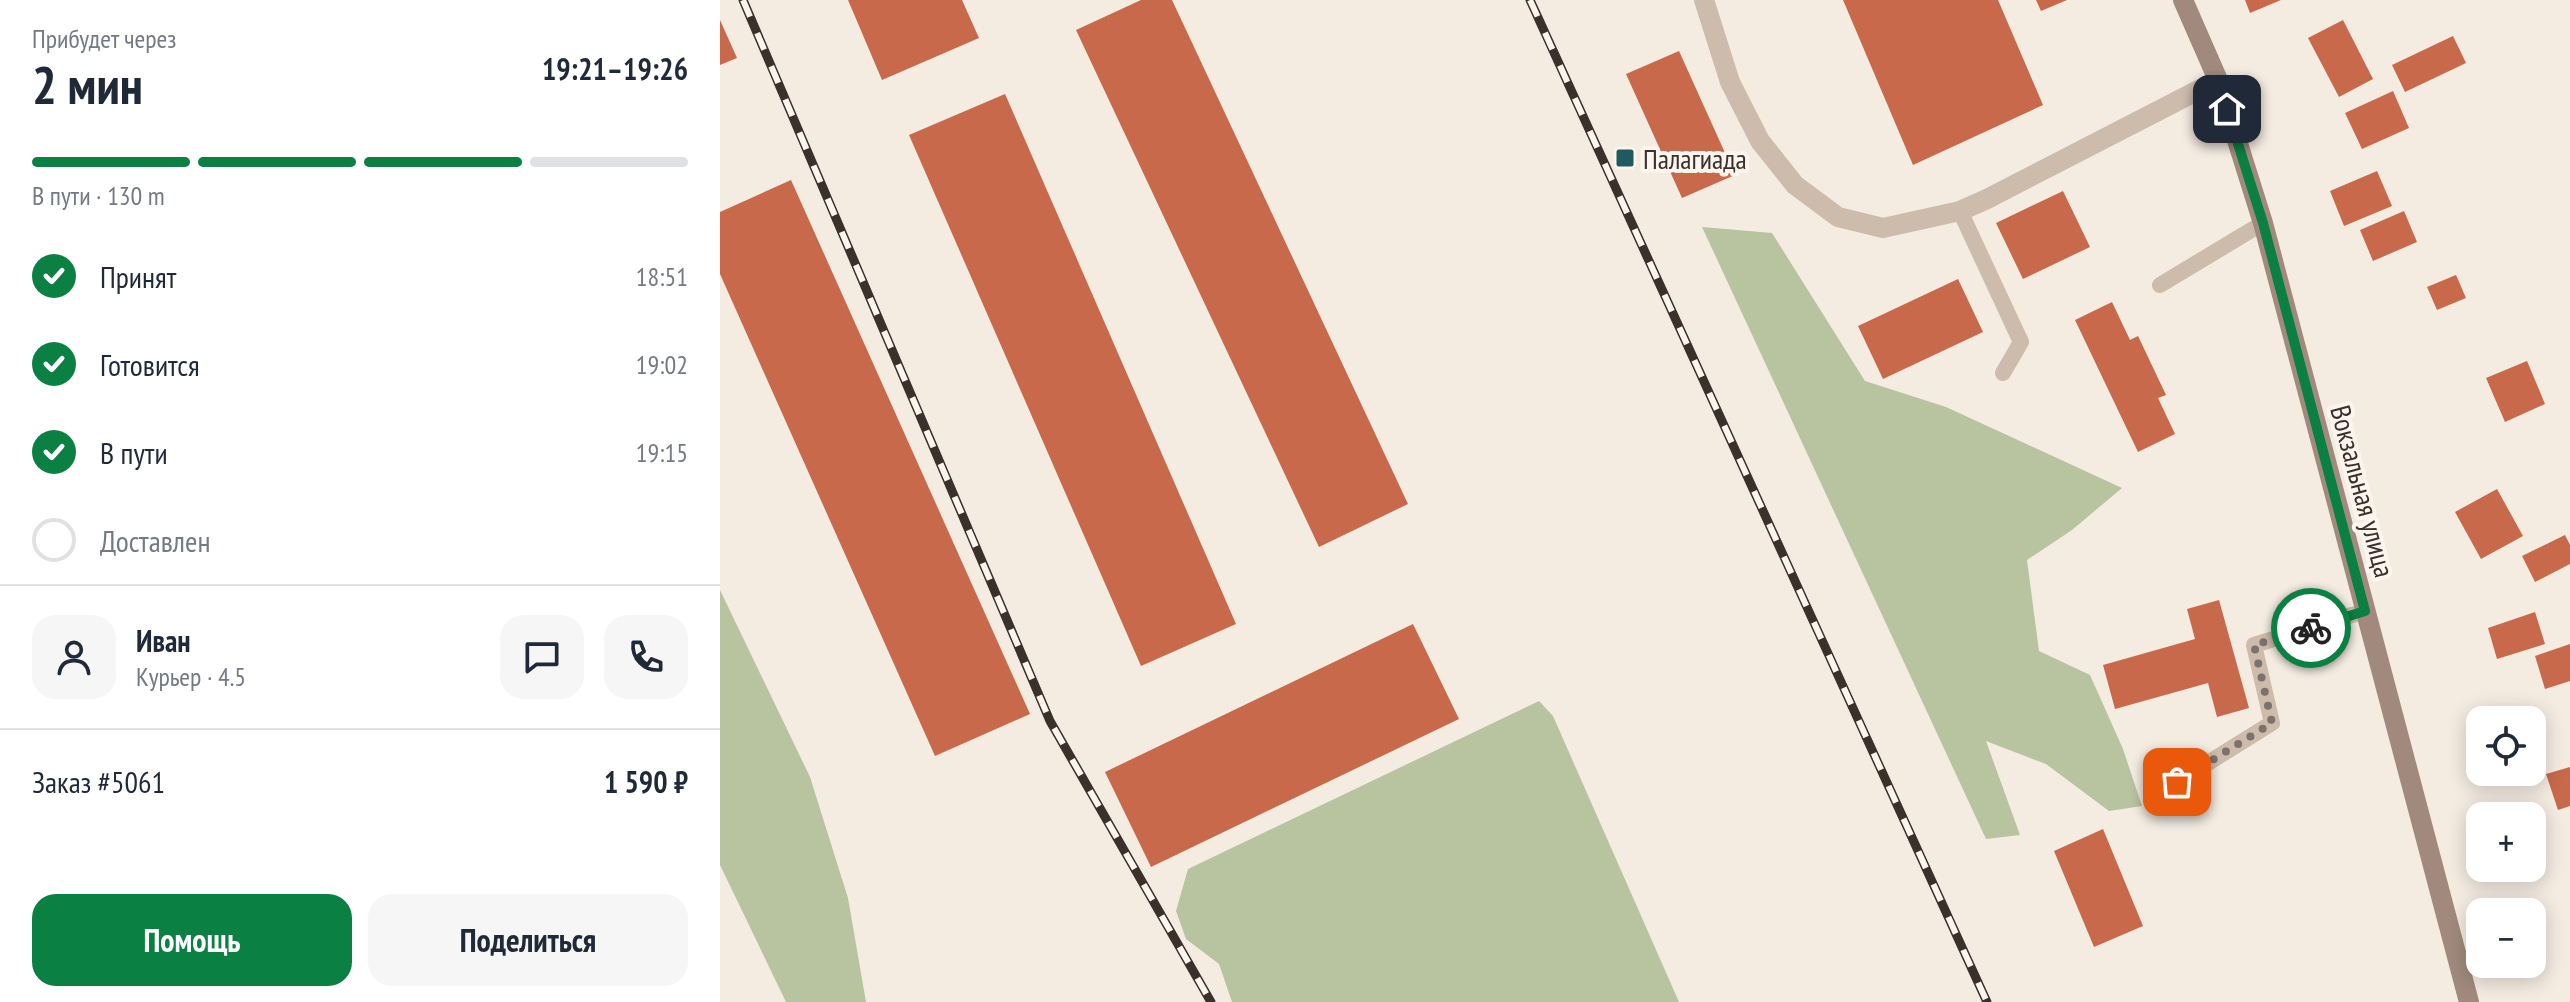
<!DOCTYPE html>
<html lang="ru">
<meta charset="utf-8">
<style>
:root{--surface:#fff;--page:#f6f6f7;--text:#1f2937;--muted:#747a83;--line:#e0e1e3;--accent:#0b8043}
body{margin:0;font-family:"PT Sans Narrow",sans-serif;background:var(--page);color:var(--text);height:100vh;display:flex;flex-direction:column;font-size:30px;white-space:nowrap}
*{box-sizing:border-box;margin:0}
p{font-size:26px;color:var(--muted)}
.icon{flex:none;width:44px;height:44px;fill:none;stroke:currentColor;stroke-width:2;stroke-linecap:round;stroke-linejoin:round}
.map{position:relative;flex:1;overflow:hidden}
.details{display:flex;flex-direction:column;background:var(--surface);width:720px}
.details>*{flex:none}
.controls{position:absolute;left:1746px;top:706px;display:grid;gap:16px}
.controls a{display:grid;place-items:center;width:80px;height:80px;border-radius:16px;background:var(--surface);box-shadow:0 4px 20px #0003;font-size:40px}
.pin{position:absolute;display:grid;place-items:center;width:68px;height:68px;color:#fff;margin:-34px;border-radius:16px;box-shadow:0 4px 12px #0006}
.courier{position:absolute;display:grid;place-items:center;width:80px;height:80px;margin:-40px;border:6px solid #0b8043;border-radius:50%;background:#fff;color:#222;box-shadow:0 2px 10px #0007}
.overview em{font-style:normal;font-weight:800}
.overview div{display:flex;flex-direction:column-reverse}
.overview{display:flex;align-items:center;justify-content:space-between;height:136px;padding:0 32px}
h1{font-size:52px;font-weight:800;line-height:60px}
.bar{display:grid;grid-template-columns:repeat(4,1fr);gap:12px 8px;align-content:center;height:96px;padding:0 32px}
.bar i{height:10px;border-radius:6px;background:var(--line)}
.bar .current{background:var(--accent)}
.bar p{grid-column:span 4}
.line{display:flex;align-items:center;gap:20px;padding:0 32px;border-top:2px solid var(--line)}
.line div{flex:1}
.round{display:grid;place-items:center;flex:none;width:84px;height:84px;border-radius:24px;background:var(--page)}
ol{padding:0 32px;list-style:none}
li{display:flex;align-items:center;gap:24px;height:88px}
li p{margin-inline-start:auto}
li .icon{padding:8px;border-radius:50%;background:var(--accent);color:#fff;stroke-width:4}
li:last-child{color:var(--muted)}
li i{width:44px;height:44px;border:4px solid var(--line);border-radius:50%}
.action{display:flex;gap:16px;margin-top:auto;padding:16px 32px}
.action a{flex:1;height:92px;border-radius:24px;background:var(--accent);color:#fff;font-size:32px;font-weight:800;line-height:92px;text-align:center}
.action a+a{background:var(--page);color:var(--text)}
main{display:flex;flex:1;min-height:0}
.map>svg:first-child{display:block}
</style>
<main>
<section class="details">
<div class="overview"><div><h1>2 мин</h1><p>Прибудет через</p></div><em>19:21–19:26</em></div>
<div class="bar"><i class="current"></i><i class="current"></i><i class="current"></i><i></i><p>В пути · 130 m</p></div>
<ol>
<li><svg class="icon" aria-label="check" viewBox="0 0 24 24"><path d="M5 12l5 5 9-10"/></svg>Принят<p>18:51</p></li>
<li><svg class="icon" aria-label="check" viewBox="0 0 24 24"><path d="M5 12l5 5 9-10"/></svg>Готовится<p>19:02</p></li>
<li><svg class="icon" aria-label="check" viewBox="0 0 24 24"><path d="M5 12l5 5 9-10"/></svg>В пути<p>19:15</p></li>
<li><i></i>Доставлен</li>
</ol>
<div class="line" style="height:144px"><a class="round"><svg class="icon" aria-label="person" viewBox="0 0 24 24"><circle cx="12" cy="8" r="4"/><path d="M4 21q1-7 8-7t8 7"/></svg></a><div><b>Иван</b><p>Курьер · 4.5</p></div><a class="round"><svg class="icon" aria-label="chat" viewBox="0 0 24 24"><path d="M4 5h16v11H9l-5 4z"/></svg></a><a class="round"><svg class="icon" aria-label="phone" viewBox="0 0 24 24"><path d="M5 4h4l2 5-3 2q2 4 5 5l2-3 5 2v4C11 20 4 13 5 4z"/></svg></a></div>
<div class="line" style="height:104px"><div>Заказ #5061</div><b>1 590 ₽</b></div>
<div class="action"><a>Помощь</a><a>Поделиться</a></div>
</section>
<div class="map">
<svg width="1850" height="1002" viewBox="0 0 1850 1002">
<rect width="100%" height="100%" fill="#f4ebe1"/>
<g fill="#b8c4a0">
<path d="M982,227L1052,233L1145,381L1226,407L1402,488L1352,530L1307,560L1319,651L1370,675L1403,749L1422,806L1389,811L1326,764L1266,741L1300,835L1266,839Z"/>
<path d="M0,590L90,777L128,898L146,1002H66L0,865Z"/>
<path d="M819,701L833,716L959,1002H512L499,964L466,939L456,911L468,869Z"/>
</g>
<g fill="#c8694b">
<path d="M128,0H242L259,38L162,80Z"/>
<path d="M421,0H452L688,504L599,547L356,30Z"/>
<path d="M1123,0H1278L1323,105L1193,165Z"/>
<path d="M1316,0H1347L1321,11Z"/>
<path d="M1525,0H1561L1530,13Z"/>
<path d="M0,20L17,58L0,65Z"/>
<path d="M1623,20L1653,79L1619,97L1588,38Z"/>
<path d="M1733,36L1746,63L1685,92L1672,65Z"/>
<path d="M959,51L1015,175L962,198L906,74Z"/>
<path d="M1673,91L1689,128L1642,149L1625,113Z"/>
<path d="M285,94L516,624L421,666L189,135Z"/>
<path d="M1657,171L1672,206L1624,226L1610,191Z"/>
<path d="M71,180L310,714L215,756L0,274V212Z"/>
<path d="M1343,191L1370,247L1303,279L1276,223Z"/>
<path d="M1684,211L1697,242L1653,261L1640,230Z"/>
<path d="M1736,275L1746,298L1717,310L1707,287Z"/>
<path d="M1238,279L1263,332L1163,379L1138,326Z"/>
<path d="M1392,302L1410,340L1418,336L1446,395L1438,398L1455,434L1418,452L1355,320Z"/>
<path d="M1807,361L1825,404L1785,422L1766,378Z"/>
<path d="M1777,489L1803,536L1761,559L1735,512Z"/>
<path d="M1845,535L1850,545V564L1815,582L1802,556Z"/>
<path d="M1499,600L1529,708L1497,717L1488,683L1395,709L1383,665L1475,639L1467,609Z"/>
<path d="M1815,612L1825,644L1777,659L1768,628Z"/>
<path d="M693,624L739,719L431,867L385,772Z"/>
<path d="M1850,644V681L1825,689L1815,656Z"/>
<path d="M1850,767V806L1838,810L1826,774Z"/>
<path d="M1383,829L1423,926L1374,947L1334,851Z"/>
</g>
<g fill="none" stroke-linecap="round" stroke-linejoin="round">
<g stroke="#cdbbac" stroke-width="16">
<path d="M1240,211L1301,342L1283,373"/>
<path d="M1440,285L1543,223"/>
<path d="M1435,796L1552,723L1534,645L1645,611"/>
</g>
<path stroke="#cdbbac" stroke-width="20" d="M984,0L1010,82L1040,141L1075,185L1118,217L1163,228L1240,211L1267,199L1498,80"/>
<path stroke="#a18a7d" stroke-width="20" d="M1463,0L1498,80L1543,223L1749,1002"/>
<defs>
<g id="rail">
<path d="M23,0L330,721L491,1002"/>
<path d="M810,0L1267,1002"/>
</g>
</defs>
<use href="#rail" stroke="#3b302b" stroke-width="9"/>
<use href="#rail" stroke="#fbf5ee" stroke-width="6" stroke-dasharray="18" stroke-linecap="butt"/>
</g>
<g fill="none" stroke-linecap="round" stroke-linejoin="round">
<path stroke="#7c716b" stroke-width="8" stroke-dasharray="0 14.4" d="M1457,782L1552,723L1534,645L1591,628"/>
<path stroke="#0b8043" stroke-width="10" d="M1507,109L1543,223L1645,611L1591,628"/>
</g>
<rect fill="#1f5a5e" stroke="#fbf5ee" stroke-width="3" x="895" y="148" width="20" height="20" rx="4"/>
<g text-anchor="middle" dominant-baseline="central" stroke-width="8" stroke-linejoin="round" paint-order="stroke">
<g font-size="28" fill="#3b302b" stroke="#fbf5ee" text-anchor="start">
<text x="923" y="158">Палагиада</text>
</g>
<g font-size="28" fill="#3b302b" stroke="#fbf5ee">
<text transform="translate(1643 491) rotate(75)">Вокзальная улица</text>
</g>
</g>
</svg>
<div class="controls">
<a><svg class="icon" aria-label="locate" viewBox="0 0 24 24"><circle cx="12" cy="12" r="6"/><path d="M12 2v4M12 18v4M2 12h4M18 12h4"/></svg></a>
<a>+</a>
<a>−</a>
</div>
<div class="pin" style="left:1457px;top:782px;background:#ea580c"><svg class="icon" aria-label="bag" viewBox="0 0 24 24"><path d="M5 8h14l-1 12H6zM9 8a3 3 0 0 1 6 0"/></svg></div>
<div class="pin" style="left:1507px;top:109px;background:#1f2937"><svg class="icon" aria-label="home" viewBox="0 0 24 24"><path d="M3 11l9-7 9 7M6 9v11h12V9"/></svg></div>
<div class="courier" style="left:1591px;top:628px"><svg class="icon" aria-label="bike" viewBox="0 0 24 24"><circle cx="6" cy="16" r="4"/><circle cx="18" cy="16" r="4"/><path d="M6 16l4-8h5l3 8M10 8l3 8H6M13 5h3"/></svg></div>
</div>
</main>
